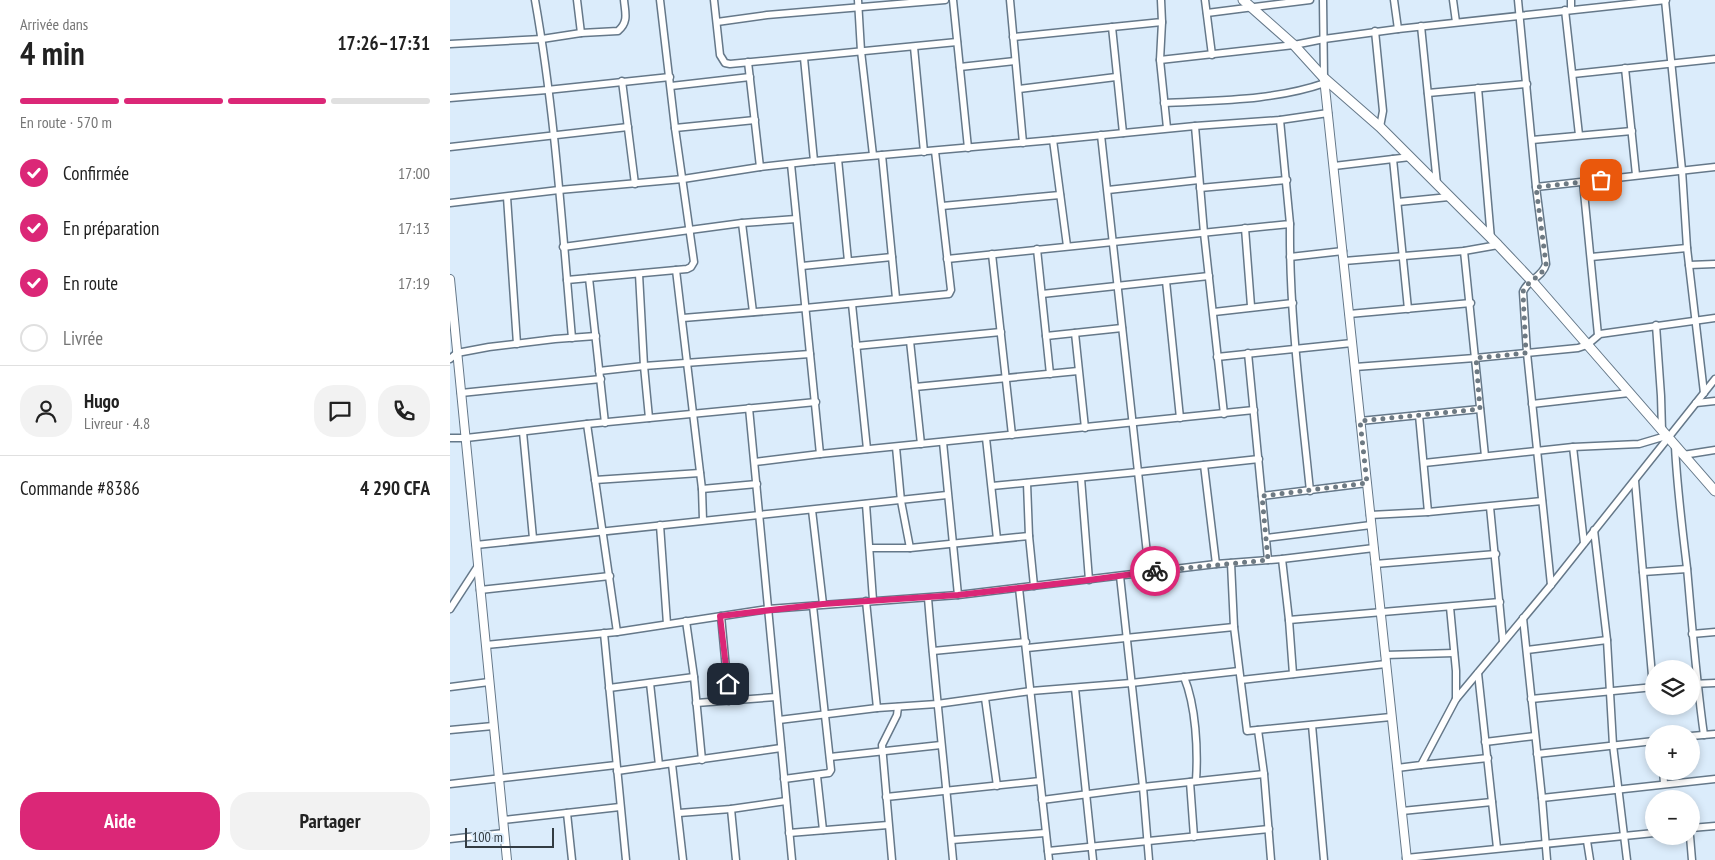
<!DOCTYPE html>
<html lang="fr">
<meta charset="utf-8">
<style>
:root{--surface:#fff;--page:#f2f2f2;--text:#222;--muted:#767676;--line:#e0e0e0;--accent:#db2777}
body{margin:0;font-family:"PT Sans Narrow",sans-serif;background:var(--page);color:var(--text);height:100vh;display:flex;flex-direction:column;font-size:19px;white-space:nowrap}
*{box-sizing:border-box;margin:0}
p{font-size:16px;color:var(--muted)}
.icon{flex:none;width:28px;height:28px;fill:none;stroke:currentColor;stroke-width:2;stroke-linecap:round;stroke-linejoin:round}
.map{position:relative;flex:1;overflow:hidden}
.details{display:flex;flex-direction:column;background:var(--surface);width:450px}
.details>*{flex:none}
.tools{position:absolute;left:1195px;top:660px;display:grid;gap:10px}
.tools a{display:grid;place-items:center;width:55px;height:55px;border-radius:50%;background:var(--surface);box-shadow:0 2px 8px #0003;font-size:25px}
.scale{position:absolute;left:15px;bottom:12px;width:89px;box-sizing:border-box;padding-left:5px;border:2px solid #333c43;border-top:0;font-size:14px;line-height:18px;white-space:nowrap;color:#333c43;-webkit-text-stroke:4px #dbecfb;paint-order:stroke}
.pin{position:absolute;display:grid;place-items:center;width:42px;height:42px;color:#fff;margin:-21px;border-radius:10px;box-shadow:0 2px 8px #0006}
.courier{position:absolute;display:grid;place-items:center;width:50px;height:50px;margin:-25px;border:4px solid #db2777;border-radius:50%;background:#fff;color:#222;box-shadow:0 1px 6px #0007}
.overview em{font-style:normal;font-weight:800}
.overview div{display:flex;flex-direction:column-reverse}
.overview{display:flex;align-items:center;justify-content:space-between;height:85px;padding:0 20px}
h1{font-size:32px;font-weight:800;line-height:38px}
.bar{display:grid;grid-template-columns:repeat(4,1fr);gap:8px 5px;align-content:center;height:60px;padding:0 20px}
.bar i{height:6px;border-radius:4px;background:var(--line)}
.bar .current{background:var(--accent)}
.bar p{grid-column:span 4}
.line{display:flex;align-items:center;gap:12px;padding:0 20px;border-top:1px solid var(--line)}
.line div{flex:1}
.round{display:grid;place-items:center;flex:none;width:52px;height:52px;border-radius:20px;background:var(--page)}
ol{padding:0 20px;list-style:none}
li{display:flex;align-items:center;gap:15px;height:55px}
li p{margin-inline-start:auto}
li .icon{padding:5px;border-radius:50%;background:var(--accent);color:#fff;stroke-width:4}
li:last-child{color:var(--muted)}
li i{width:28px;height:28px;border:2px solid var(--line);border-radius:50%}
.button{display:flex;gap:10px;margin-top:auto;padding:10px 20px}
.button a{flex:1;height:58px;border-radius:20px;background:var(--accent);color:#fff;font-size:20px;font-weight:800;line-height:58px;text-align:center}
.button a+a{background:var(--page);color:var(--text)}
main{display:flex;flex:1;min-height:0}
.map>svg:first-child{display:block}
</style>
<main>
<section class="details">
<div class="overview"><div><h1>4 min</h1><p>Arrivée dans</p></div><em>17:26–17:31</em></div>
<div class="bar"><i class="current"></i><i class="current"></i><i class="current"></i><i></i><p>En route · 570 m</p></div>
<ol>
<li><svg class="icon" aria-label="check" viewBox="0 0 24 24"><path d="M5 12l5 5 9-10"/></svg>Confirmée<p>17:00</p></li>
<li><svg class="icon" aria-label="check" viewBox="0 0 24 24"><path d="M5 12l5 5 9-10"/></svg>En préparation<p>17:13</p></li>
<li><svg class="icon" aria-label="check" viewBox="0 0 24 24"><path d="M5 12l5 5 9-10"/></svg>En route<p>17:19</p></li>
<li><i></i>Livrée</li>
</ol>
<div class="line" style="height:90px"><a class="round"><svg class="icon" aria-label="person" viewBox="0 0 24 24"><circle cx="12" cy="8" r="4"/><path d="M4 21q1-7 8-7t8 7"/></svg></a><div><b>Hugo</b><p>Livreur · 4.8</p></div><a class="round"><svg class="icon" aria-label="chat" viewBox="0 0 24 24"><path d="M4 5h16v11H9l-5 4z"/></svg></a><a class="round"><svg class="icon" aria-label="phone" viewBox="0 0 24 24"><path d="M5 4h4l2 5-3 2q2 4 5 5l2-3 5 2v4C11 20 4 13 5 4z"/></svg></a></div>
<div class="line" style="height:65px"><div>Commande #8386</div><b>4 290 CFA</b></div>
<div class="button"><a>Aide</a><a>Partager</a></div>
</section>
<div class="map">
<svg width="1265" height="860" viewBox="0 0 1265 860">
<rect width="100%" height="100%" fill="#dbecfb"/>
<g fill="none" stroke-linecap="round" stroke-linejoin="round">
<defs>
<g id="minor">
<path d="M85,0C105,112 112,225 122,338"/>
<path d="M127,0L131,33"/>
<path d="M264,0L270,55L275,63L280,64L507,42"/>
<path d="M408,0L411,51L423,155"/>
<path d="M503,0L518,148"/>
<path d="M560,0L573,143"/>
<path d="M755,0L762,55"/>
<path d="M873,0L874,78"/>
<path d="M944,0L948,29"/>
<path d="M1003,0L1006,22"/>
<path d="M1068,0L1086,187L1096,264C1093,277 1077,280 1073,292L1077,353L1101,585"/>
<path d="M1121,0V9"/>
<path d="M1215,0L1232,170L1237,248L1254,393"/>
<path d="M1115,10L1129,135"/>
<path d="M757,13L860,0"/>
<path d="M267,22L317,15L495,0"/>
<path d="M712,22L710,60L717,128"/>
<path d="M971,26L987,184"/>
<path d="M662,27L673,133"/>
<path d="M925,31L933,111L930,127"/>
<path d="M563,37L712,22L711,0"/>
<path d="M0,44L92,39L131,33L168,31C179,22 175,12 174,0"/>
<path d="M464,47L474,152"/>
<path d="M354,58L364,161"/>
<path d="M710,60L844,45L874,39L948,29L1216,0"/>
<path d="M298,62L310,167"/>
<path d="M510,67L565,61"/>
<path d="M1175,68L1186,175"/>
<path d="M1123,74L1265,59"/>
<path d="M172,81L185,184"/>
<path d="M221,86L300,77"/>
<path d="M1028,88L1041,239"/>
<path d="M569,89L666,77"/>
<path d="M978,93L1077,84"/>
<path d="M0,98L97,90L220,77"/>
<path d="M714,103C768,100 823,101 875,83"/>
<path d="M745,126L754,233L774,414"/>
<path d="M225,128L305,120"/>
<path d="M651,135L699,572"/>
<path d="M603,140L617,246"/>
<path d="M1082,140L1182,131"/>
<path d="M0,147L178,127"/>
<path d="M432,155L446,298"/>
<path d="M388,159L398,261"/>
<path d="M943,159L958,309"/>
<path d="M341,164L370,454"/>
<path d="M884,166L960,157"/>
<path d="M1133,182L1148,335"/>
<path d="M1086,187L1265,167"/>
<path d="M750,188L837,180"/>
<path d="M658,190L749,180"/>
<path d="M57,197L67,344"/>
<path d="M948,202L999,197"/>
<path d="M0,203L109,190L233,179L310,167L364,161L603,140L745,126L830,120L878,113"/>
<path d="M492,206L610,195"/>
<path d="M292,223L303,312"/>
<path d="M840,224C839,313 851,402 860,491"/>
<path d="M795,228L801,306"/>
<path d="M113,247L292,223L346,219"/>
<path d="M587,249L600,374"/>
<path d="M1014,251L1035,456"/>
<path d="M542,254L562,435"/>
<path d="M840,257L893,251"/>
<path d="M1141,257L1237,248"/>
<path d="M497,259L840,224L830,120"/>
<path d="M894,261L1014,251L1048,245"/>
<path d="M1239,265L1265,264"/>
<path d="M352,266L442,257"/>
<path d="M226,270L252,489L253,520"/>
<path d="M189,274L194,366L199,418"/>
<path d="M139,278L155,423"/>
<path d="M117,280L237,269L241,267L244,262L225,128L210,0"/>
<path d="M716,281L730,418"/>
<path d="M592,294L759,276"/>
<path d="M402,304L417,449"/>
<path d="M764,312L843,303"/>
<path d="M899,314L1021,303"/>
<path d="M233,318L355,308L499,294L501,290L485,151"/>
<path d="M1206,325L1211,396L1212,431"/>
<path d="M625,333L635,428"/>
<path d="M596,336L672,328"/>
<path d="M460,341L471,444"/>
<path d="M406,346L551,332"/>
<path d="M798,353L818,560"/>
<path d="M767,357L902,343"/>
<path d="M0,359L7,353L39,347L105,339L146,336"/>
<path d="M905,367L1025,358L1128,348L1137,345L1150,334L1265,318"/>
<path d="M149,371L194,366L360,354"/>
<path d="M465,387L628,371"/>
<path d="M11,393L151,379"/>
<path d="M1246,403L1265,401"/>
<path d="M1082,404L1179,393"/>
<path d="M299,408L342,860"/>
<path d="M969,415L978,512"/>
<path d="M910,421L1030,409"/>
<path d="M137,424L167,632"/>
<path d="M73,432L83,538"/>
<path d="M0,438H16L137,424L366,402"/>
<path d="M536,438L547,539"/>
<path d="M493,442L508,595"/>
<path d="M1225,446C1227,487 1232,527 1237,568C1242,623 1246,679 1254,735"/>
<path d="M446,447L451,501L460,548"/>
<path d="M1123,447L1134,543"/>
<path d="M1233,455L1265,450"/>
<path d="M305,462L370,454L804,410"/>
<path d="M974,463L1123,447L1189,444L1216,436"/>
<path d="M754,465L766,564"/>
<path d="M631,478L639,580"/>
<path d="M145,480L250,473"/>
<path d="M1185,481L1203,687"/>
<path d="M577,483L579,536L584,586"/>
<path d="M542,486L688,472L809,459"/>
<path d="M252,489L307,484"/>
<path d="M812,496L917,483"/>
<path d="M416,504L423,600"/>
<path d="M1040,507L1053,641"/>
<path d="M362,510L373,604"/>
<path d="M920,515L978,512L1092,501"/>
<path d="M210,525L217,624"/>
<path d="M1144,530L1157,640L1163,745L1177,860"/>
<path d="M816,538L921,525"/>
<path d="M26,545L497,495"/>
<path d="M420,548H460L579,536"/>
<path d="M832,559L839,620L843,674"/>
<path d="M781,563L784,627L797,731L941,717"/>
<path d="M925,564L1046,554"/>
<path d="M1193,572L1237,569"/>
<path d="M670,576L693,787L699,860"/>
<path d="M569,588L599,860"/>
<path d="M30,590L160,576"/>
<path d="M478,598C485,685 495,772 503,860"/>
<path d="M416,601L427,708"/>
<path d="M1000,607L1006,671V699"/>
<path d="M0,609L28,566"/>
<path d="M271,616L279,701"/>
<path d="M1073,618L1092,798L1097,860"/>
<path d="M839,620L1050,602"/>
<path d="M236,621L244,677L252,760"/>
<path d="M154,633L176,860"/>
<path d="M1242,634L1265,632"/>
<path d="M36,645L167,632L318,609L508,595L766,564L832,559L924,548"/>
<path d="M577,648L784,627"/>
<path d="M1077,650L1157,640"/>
<path d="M483,651L576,642"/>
<path d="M935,655L1004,653"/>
<path d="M1028,673L1047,848"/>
<path d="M734,677C746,706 748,750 746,781"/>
<path d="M791,680L936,664"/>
<path d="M200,683L209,765"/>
<path d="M1241,684L1265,683"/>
<path d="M0,687L39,682"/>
<path d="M159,688L244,677"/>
<path d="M625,688L643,860"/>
<path d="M535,698L547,786"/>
<path d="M1081,699L1204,687"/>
<path d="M246,703L326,697"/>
<path d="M329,720L427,708L487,704L581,691L681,683L789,671"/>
<path d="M862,725L874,860"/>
<path d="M0,730L43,726"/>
<path d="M808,730L814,774L821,860"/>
<path d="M1241,736L1265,734"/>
<path d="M1035,742L1085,736"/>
<path d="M1087,754L1204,741"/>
<path d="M380,757L491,745"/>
<path d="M222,764L233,860"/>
<path d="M971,765L1038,758"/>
<path d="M947,768L971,765L1006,699L1101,585L1265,379"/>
<path d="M167,771L331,748"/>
<path d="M1213,771L1214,783"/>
<path d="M367,776L373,830"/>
<path d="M334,779L379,773L381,770L363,606"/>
<path d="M740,782L744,837"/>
<path d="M0,784L166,765"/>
<path d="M436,797L590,781"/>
<path d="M1092,798L1265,779"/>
<path d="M592,800L693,787L814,774"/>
<path d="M281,809L286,860"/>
<path d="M952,811L1042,802"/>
<path d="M117,813L122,860"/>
<path d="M229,813L281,809L336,801"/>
<path d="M53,820L170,807"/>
<path d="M1241,828L1265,826"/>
<path d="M339,833L438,825"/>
<path d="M1240,836L1242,860"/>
<path d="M0,839L54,833"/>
<path d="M502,840L595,833"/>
<path d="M1137,841L1140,860"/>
<path d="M598,851L819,829"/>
<path d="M956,858L1204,833"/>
<path d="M442,860L432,745L447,715L448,707"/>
</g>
<g id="tertiary">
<path d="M874,78L957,860"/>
<path d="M0,279L57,860"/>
</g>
<path id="secondary" d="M793,0L844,45L874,78L930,127L1048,245L1082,281L1265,491"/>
</defs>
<use href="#minor" stroke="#657889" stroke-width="9"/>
<use href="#tertiary" stroke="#657889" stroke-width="10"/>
<use href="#secondary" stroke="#657889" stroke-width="11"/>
<use href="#minor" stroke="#fff" stroke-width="6"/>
<use href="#tertiary" stroke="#fff" stroke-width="8"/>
<use href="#secondary" stroke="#fff" stroke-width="9"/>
</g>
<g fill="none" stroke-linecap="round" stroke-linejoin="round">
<path stroke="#6e7a83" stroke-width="5" stroke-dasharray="0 9" d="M705,571L818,560L812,496L917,483L910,421L1030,409L1026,358L1076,353L1073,292C1077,280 1093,277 1096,264L1086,187L1151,180"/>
<path stroke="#db2777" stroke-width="6" d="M278,684L270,616L373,604L508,595L639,580L705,571"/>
</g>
</svg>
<div class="tools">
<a><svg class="icon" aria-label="layers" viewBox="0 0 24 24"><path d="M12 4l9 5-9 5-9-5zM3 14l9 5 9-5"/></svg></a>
<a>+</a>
<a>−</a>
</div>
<div class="scale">100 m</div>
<div class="pin" style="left:1151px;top:180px;background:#ea580c"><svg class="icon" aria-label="bag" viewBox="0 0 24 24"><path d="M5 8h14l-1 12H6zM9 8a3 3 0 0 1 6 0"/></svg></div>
<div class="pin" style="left:278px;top:684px;background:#1f2937"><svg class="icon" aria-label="home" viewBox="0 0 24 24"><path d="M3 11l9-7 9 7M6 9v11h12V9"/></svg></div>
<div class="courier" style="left:705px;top:571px"><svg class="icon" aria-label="bike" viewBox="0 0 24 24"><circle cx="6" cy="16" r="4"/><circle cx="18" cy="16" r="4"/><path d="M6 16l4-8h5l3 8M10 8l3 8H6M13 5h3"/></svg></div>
</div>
</main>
